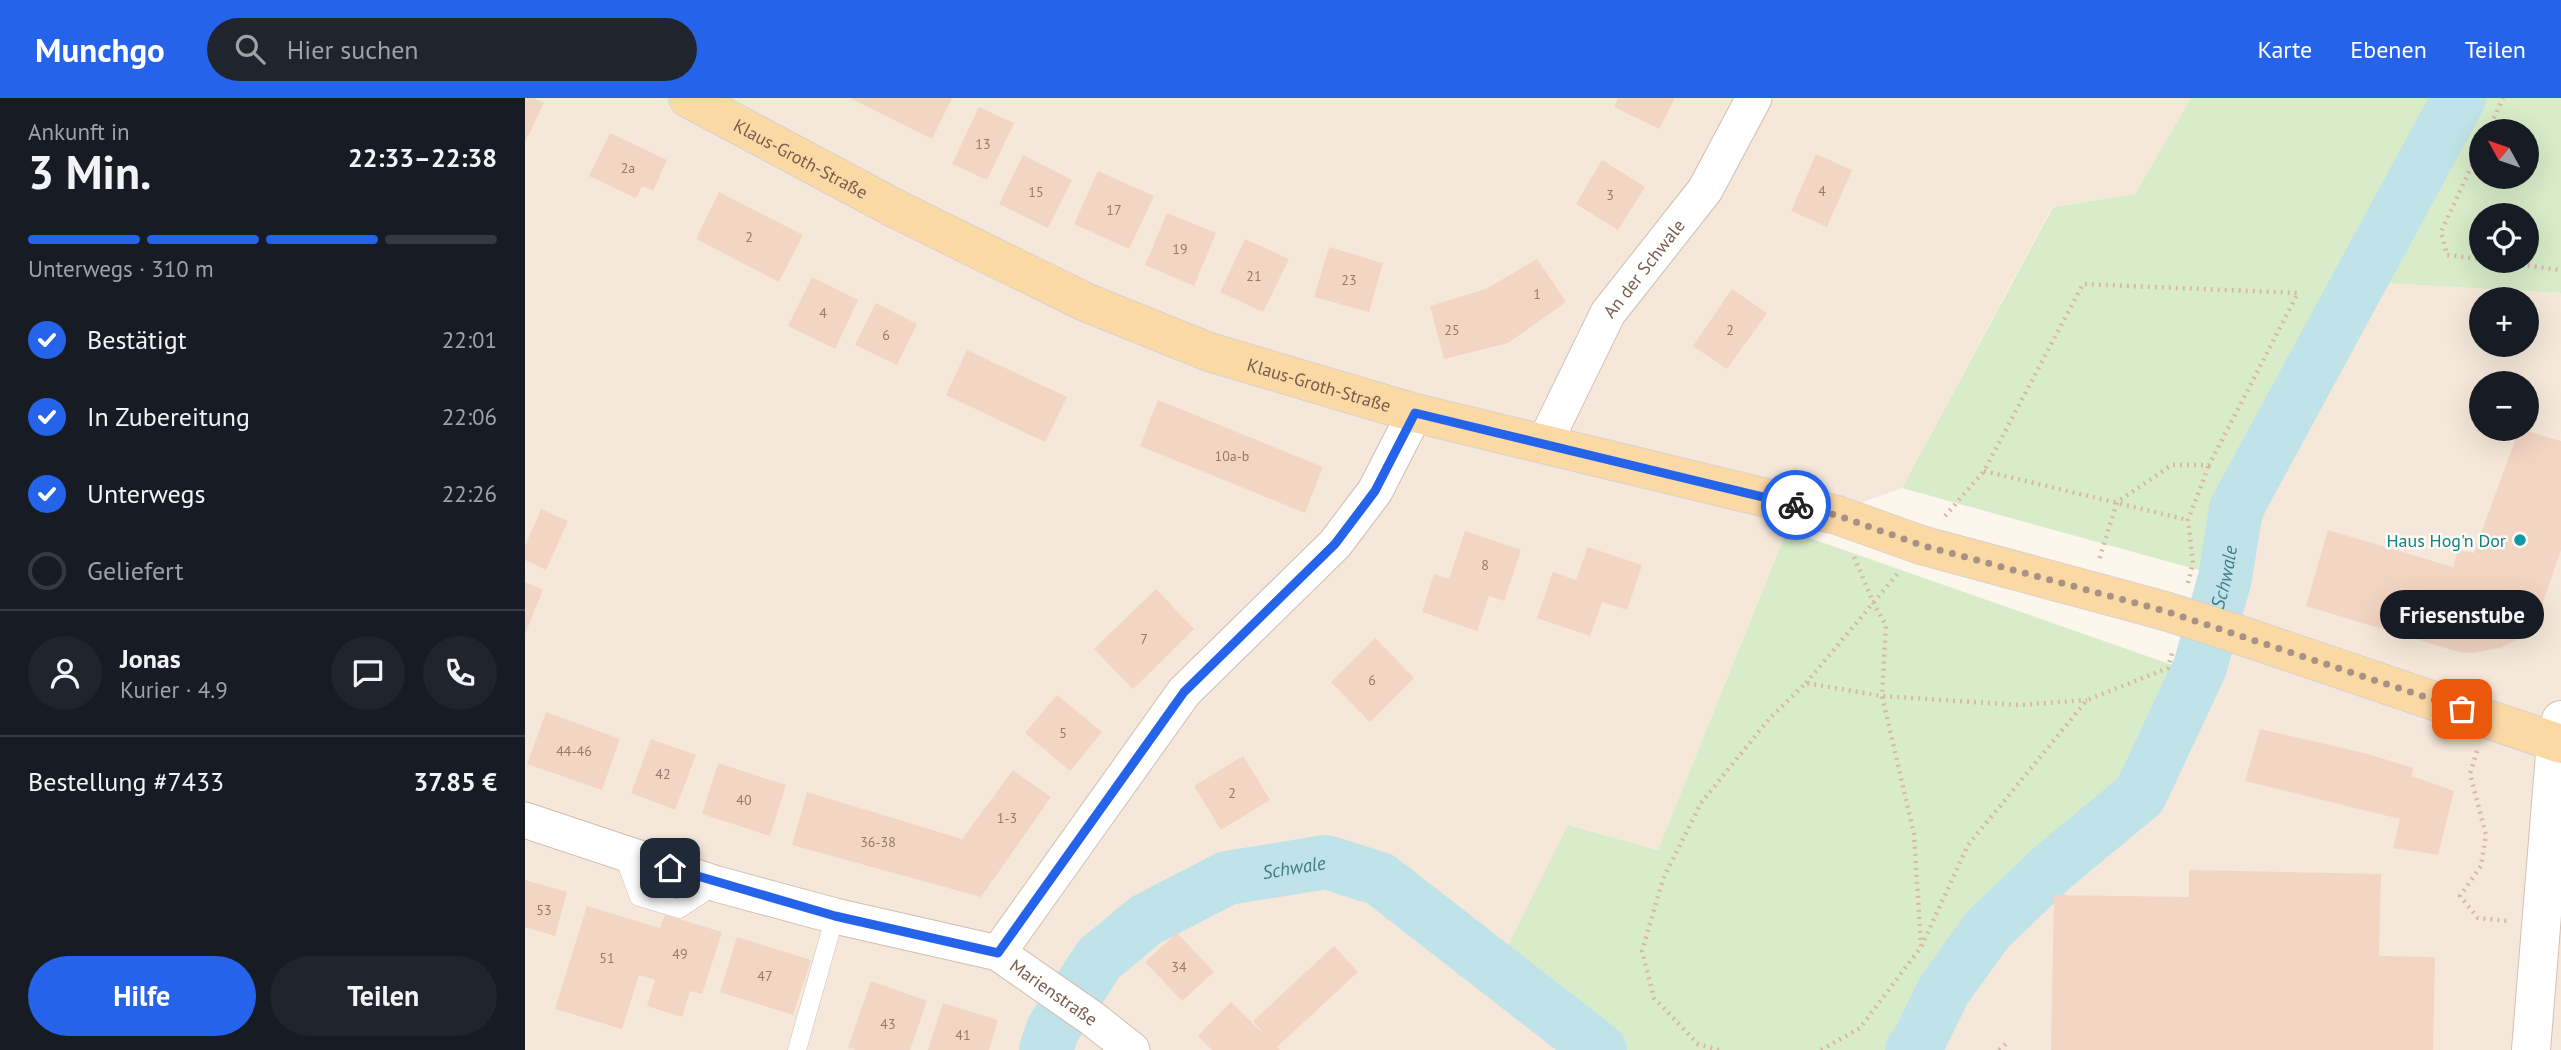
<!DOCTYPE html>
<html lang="de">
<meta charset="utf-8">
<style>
:root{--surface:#171b24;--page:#20242c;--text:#f1f3f6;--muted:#9ea1a6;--line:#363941;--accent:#2563eb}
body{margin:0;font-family:"PT Sans",sans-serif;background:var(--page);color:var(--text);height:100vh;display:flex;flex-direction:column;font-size:26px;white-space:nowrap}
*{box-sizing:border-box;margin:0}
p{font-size:23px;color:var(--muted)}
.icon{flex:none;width:38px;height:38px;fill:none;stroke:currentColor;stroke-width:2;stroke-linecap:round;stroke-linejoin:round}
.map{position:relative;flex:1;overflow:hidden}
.panel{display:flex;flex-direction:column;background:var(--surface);width:525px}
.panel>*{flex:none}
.needle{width:46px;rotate:310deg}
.tools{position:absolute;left:1944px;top:21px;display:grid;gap:14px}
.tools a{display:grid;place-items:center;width:70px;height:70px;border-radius:50%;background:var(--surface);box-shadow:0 7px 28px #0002;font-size:35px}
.pin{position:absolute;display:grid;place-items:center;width:60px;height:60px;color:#fff;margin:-30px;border-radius:14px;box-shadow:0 4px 10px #0006}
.courier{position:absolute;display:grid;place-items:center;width:70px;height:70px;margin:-35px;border:5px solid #2563eb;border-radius:50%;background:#fff;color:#222;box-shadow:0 2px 9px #0007}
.bubble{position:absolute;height:49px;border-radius:24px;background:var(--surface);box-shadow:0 7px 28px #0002;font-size:23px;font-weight:700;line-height:49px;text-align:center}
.overview em{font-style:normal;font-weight:700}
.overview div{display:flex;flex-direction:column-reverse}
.overview{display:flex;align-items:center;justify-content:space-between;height:119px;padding:0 28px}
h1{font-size:46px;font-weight:700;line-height:52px}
.bar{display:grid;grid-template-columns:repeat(4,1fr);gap:10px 7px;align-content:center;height:84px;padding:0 28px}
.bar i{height:9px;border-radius:5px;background:var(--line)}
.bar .current{background:var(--accent)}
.bar p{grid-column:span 4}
.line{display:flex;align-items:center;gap:18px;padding:0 28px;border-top:2px solid var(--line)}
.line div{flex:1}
.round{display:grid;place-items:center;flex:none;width:74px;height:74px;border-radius:37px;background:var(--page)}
ol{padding:0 28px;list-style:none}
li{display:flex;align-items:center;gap:21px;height:77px}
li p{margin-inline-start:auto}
li .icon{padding:7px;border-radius:50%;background:var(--accent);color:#fff;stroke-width:4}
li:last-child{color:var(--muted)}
li i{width:38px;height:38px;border:4px solid var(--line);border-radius:50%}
.cta{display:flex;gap:14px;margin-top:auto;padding:14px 28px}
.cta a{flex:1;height:80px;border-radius:42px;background:var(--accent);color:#fff;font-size:28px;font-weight:700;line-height:80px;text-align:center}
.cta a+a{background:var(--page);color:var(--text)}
header{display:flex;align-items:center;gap:42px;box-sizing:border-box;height:98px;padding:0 35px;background:var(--accent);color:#fff}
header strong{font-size:33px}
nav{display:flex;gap:38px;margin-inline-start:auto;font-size:24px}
.search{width:490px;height:63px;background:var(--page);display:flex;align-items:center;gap:18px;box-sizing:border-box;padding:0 24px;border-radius:38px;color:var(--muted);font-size:26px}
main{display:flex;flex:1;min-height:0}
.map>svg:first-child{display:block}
</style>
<header>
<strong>Munchgo</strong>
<div class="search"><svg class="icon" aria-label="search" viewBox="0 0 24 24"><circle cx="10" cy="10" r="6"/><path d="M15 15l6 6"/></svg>Hier suchen</div>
<nav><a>Karte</a><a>Ebenen</a><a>Teilen</a></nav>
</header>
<main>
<section class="panel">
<div class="overview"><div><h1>3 Min.</h1><p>Ankunft in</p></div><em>22:33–22:38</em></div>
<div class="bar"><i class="current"></i><i class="current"></i><i class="current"></i><i></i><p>Unterwegs · 310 m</p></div>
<ol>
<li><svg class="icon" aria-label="check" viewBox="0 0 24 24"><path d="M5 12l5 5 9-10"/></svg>Bestätigt<p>22:01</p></li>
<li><svg class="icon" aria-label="check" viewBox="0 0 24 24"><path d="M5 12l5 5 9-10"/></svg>In Zubereitung<p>22:06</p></li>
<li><svg class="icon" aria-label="check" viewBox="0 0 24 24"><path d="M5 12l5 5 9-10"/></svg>Unterwegs<p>22:26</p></li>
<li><i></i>Geliefert</li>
</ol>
<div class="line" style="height:126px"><a class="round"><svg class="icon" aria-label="person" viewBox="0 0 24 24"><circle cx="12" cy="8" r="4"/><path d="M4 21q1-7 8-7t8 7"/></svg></a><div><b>Jonas</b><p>Kurier · 4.9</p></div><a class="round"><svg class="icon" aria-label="chat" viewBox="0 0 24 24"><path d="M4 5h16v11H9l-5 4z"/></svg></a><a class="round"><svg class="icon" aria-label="phone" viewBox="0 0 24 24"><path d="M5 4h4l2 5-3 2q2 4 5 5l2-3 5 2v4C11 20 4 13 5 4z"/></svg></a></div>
<div class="line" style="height:91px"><div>Bestellung #7433</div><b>37.85 €</b></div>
<div class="cta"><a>Hilfe</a><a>Teilen</a></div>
</section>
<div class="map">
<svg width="2036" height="952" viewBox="0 0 2036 952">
<rect width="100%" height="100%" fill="#fdf6ec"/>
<g fill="#f5e8da" fill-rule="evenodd">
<path d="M0,0H1666L1610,96L1527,109L1377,390L1262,432L1133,752L1044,727L971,872L969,887L1055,952H0Z"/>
<path d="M1859,185L2036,195V952H1406L1466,840L1527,782L1617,719L1690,582L1717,484L1752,379ZM1956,201H2002V247H1956ZM1956,285H2002V331H1956Z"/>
</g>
<g fill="#d8ecc9" fill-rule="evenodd">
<path d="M1666,0H2036V195L1859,185L1752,379L1717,484L1377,390L1528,109L1610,96ZM2002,33V79H1956V33ZM2002,117V163H1956V117Z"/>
<path d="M1262,432L1690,582L1616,719L1527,782L1466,840L1406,952H1075L971,872L1043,727L1133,752Z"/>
</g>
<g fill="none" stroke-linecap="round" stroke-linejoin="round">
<g stroke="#bfe3e8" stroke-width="54">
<path id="s1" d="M521,952L528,931L574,861L621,822L702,780L801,764L855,781L1075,952"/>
<path id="s2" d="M1387,952L1391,949L1419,892L1463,831L1528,769L1615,697L1675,569L1700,480L1711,411L1934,0"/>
</g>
</g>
<g fill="#f3d5c3">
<path d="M0,0H9L19,5L0,44Z"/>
<path d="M325,0H427L407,41Z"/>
<path d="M1093,0H1150L1134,31L1089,9Z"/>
<path d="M454,9L489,25L462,82L427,66Z"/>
<path d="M85,35L142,62L128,93L117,88L111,100L64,78Z"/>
<path d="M1291,56L1327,72L1302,129L1266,113Z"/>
<path d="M498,57L547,82L523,130L474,106Z"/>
<path d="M1077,62L1120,89L1093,132L1051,106Z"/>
<path d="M573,73L629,98L604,151L549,126Z"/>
<path d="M194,94L278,137L254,184L171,141Z"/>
<path d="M642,115L691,135L669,188L620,167Z"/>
<path d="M720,141L764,161L738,214L695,194Z"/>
<path d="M804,149L858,165L844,214L789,199Z"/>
<path d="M1012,161L1041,204L983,245L919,261L905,208L963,190Z"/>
<path d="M287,179L333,202L310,251L263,228Z"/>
<path d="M1207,191L1242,215L1202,271L1168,248Z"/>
<path d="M351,205L392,226L372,267L330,247Z"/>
<path d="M442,252L542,299L520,344L421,297Z"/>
<path d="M633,302L798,369L780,415L615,348Z"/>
<path d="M1994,331L2036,343V452L2016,510L2003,532L1990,543L1975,550L1948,555L1934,554L1781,508L1803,432L1928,469L1933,452L1949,455Z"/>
<path d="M16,411L43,423L21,472L0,462V448Z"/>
<path d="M940,433L996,452L979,503L964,498L952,533L897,514L909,476L924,481Z"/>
<path d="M1063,449L1117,467L1102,512L1077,504L1065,538L1012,520L1028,474L1051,482Z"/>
<path d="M0,484L18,492L0,536Z"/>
<path d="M631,491L669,531L608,591L569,551Z"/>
<path d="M850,540L889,580L845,624L806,584Z"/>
<path d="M532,597L577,634L545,673L500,635Z"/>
<path d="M21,614L95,641L77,692L2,666Z"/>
<path d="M1735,631L1843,656L1888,670L1887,678L1929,693L1913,757L1868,750L1875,721L1720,683Z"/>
<path d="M126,641L171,657L150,712L106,695Z"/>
<path d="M718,658L745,702L696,732L669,688Z"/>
<path d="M193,665L261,687L245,738L177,716Z"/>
<path d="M488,672L526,699L456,799L267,747L282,694L437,741Z"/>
<path d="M1664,772L1856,776L1854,858L1910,859L1908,952H1526L1529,797L1664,799Z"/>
<path d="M0,782L42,794L30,838L0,829Z"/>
<path d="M62,808L135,830L140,817L197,834L177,896L165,893L157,919L122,908L130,882L114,877L97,931L30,911Z"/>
<path d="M652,835L689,874L657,903L620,864Z"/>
<path d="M212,839L286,862L268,917L195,894Z"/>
<path d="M809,848L833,874L752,949L755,952H687L673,938L706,904L741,938L728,923Z"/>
<path d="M346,883L402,903L385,952H331L323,949Z"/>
<path d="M418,905L473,922L464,952H403Z"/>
</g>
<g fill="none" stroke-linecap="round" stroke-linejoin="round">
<defs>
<g id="lane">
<path d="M97,754L114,799L154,811L192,786"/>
<path d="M272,952L310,818"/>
</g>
<g id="street">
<path id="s3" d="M1019,346L1083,215L1180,92L1229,0"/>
<path id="s4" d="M0,722L192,786L310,818L473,855L568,921L607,952"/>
<path d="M473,855L659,594L810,446L850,393L890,315"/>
</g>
<path id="secondary" d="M2006,952L2031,644L2036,622"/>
<g id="primary">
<path id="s5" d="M163,0L371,111L560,204L684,254L890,315L1312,417L1396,447L1640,513"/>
<path d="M1706,534L2036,646"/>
</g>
</defs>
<use href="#lane" stroke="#d1beb0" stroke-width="19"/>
<use href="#street" stroke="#d1beb0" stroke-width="37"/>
<use href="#secondary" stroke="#d6c0b0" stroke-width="40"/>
<use href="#primary" stroke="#dad1cd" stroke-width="40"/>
<g stroke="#d9b8a5" stroke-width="4.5" stroke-dasharray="2 5" stroke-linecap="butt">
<path d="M1963,33L1978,0"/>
<path d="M1956,48L1916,134L1922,157L1956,161"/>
<path d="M1968,163L2036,172"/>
<path d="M1459,373L1663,422"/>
<path d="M1420,418L1459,373L1558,186L1773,195L1684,367H1647L1592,404L1574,462"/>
<path d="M1329,459L1349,506L1361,527L1357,598L1389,736L1396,848"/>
<path d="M1663,485L1668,465L1663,422L1684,367"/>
<path d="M1281,585L1374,474"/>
<path d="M1952,653L1945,676L1961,737L1956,768L1935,798L1953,820L1983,823"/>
<path d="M1194,952L1173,946L1129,900L1117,853L1138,781L1176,705L1244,621L1281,585L1357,598L1494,607L1562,602"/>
<path d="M1296,952L1335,930L1396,849L1443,747L1562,602L1643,570L1648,551"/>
<path d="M1474,952L1483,944"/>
</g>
<use href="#lane" stroke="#fff" stroke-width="18"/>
<use href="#street" stroke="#fff" stroke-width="35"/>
<use href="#secondary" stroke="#fff" stroke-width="38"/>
<use href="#primary" stroke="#fbd9a5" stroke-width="38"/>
<defs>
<path id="primary-bridge" d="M1640,513L1706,534"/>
</defs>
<use href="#primary-bridge" stroke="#dad1cd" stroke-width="40" stroke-linecap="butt"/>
<use href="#primary-bridge" stroke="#fbd9a5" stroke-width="38"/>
</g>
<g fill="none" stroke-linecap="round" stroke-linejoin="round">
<path stroke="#a89285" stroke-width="7" stroke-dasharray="0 12.6" d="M1271,407L1311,417L1396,447L1640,513L1937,611"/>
<path stroke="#2563eb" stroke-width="9" d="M145,770L310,818L473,855L659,594L810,446L850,393L890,315L1271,407"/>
</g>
<circle fill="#0f9aa8" stroke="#fffaf3" stroke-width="2.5" cx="1995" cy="442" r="7"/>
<g text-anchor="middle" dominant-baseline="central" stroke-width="5" stroke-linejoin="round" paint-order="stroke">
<g font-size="14" fill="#987a6a">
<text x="458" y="46">13</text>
<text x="103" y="70">2a</text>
<text x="1297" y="93">4</text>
<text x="511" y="94">15</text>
<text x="1085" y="97">3</text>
<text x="589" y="112">17</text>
<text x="224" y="139">2</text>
<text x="655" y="151">19</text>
<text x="729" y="178">21</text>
<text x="824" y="182">23</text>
<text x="1012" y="196">1</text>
<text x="298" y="215">4</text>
<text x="927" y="232">25</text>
<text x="1205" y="232">2</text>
<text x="361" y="237">6</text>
<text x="707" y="358">10a-b</text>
<text x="960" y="467">8</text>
<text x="619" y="541">7</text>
<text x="847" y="582">6</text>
<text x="538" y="635">5</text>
<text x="49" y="653">44-46</text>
<text x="138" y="676">42</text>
<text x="707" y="695">2</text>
<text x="219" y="702">40</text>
<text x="482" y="720">1-3</text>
<text x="353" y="744">36-38</text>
<text x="19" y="812">53</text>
<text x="155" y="856">49</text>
<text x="82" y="860">51</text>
<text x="654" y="869">34</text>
<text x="240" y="878">47</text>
<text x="363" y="926">43</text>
<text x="438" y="937">41</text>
</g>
<g font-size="18" fill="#7a5c4d" stroke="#fffaf3">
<text stroke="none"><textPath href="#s5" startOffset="128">Klaus-Groth-Straße</textPath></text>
<text stroke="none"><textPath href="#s3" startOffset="203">An der Schwale</textPath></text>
<text stroke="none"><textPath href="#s5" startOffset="695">Klaus-Groth-Straße</textPath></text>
<text stroke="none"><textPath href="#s4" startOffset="560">Marienstraße</textPath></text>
</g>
<g font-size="18" fill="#0d838f" stroke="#fffaf3" text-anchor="end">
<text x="1981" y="442">Haus Hog'n Dor</text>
</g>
<g font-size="19" font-style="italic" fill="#437c86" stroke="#fffaf3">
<text stroke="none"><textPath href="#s2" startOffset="581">Schwale</textPath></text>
<text stroke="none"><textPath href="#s1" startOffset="326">Schwale</textPath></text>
</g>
</g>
</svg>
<div class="tools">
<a><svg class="needle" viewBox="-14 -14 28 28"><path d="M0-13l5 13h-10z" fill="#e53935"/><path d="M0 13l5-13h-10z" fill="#9ea1a6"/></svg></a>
<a><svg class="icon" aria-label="locate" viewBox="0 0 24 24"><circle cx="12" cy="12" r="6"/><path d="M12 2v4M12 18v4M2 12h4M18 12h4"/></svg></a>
<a>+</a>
<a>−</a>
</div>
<div class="pin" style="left:1937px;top:611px;background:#ea580c"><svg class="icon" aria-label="bag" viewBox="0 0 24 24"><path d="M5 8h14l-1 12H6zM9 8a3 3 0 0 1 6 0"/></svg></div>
<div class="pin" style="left:145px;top:770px;background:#1f2937"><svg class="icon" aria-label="home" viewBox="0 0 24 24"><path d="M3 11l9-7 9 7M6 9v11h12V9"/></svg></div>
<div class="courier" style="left:1271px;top:407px"><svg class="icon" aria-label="bike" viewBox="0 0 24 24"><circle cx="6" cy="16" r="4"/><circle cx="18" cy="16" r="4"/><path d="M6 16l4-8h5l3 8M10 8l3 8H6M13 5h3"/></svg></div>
<div class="bubble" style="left:1855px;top:492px;width:164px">Friesenstube</div>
</div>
</main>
